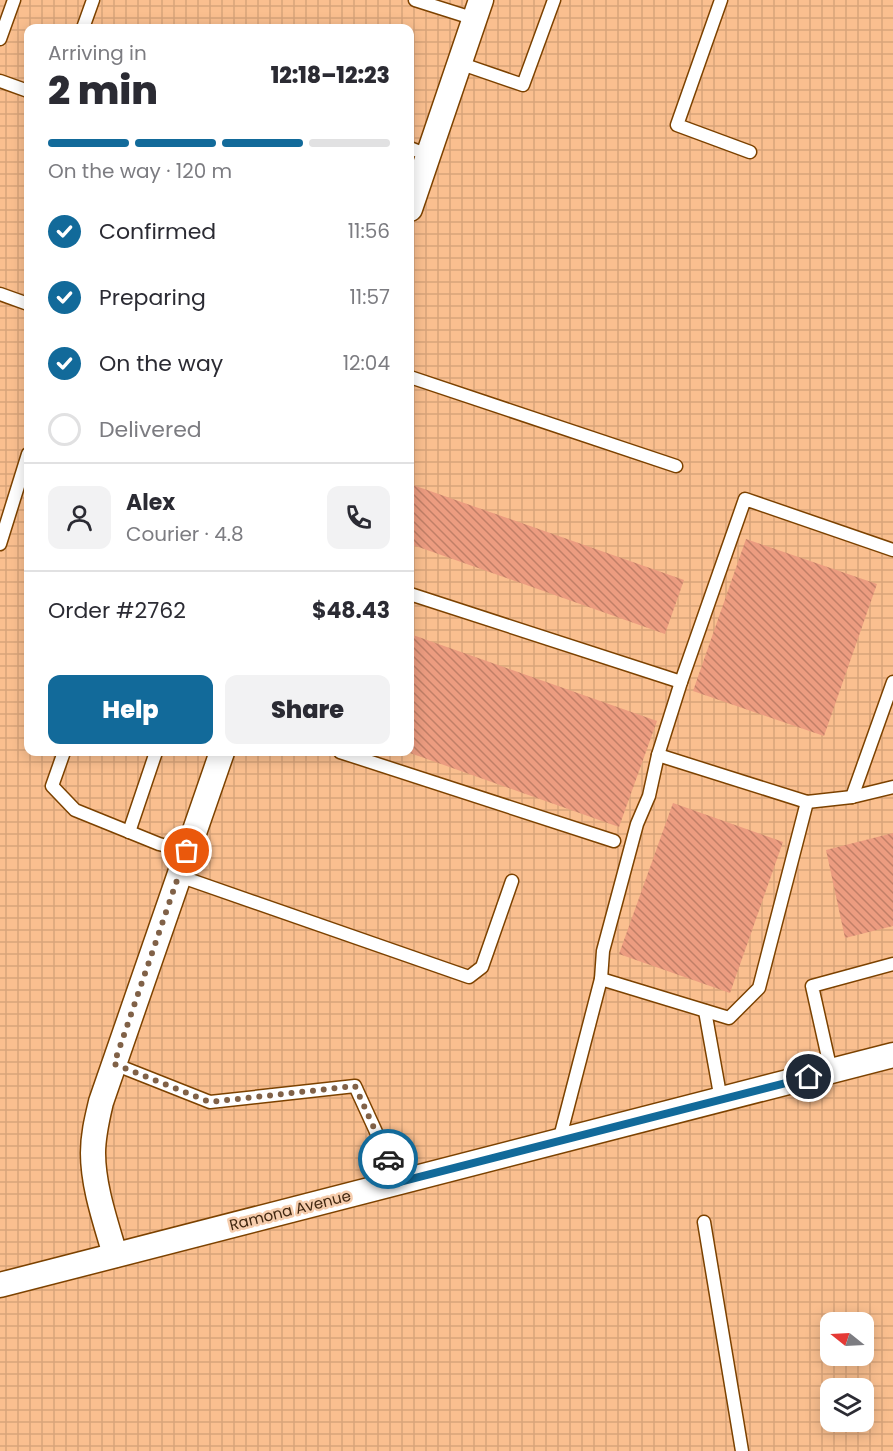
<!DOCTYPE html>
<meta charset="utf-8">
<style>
:root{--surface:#fff;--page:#f2f2f3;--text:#2b2b33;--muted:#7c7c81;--line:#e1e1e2;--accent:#126a9a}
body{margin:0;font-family:Poppins,sans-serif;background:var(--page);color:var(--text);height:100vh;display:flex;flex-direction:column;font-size:22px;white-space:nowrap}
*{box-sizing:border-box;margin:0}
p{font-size:20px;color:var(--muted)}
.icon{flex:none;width:33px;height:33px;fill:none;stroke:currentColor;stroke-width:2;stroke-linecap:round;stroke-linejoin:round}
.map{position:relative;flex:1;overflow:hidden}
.side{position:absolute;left:24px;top:24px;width:390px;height:732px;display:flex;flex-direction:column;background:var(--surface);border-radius:12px;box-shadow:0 3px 15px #0003}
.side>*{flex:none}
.needle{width:39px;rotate:288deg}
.tools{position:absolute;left:820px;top:1312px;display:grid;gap:12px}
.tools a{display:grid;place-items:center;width:54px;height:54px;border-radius:12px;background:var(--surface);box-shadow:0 3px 15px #0003;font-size:30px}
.pin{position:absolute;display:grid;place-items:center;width:51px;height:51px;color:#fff;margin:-26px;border:3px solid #fff;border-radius:50%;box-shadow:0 2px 6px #0007}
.courier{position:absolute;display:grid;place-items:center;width:60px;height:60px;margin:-30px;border:4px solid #126a9a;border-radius:50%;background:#fff;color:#222;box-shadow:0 2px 8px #0007}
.overview em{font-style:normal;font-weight:800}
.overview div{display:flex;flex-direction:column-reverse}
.overview{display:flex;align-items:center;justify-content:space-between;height:102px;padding:0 24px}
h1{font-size:39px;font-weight:800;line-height:45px}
.bar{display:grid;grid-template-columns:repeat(4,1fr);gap:9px 6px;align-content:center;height:72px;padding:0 24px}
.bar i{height:8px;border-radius:4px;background:var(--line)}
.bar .selected{background:var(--accent)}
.bar p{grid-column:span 4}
.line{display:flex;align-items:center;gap:15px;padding:0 24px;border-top:2px solid var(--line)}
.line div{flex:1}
.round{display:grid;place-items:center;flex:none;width:63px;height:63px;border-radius:12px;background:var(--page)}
ol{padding:0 24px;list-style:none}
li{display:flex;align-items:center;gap:18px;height:66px}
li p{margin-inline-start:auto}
li .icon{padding:6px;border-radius:50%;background:var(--accent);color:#fff;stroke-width:4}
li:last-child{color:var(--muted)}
li i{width:33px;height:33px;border:3px solid var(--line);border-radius:50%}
.button{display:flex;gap:12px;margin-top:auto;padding:12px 24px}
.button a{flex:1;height:69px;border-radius:12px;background:var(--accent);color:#fff;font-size:24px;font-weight:800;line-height:69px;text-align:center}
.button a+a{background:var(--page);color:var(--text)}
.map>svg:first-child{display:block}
</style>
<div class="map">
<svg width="893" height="1451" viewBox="0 0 893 1451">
<defs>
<pattern id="industrial-grid" width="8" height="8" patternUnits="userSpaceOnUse" patternTransform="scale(1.5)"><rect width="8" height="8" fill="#fabf8f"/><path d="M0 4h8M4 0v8" fill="none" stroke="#d8a47a"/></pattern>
<pattern id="building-back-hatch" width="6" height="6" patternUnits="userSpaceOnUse" patternTransform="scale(1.5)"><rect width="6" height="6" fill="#ec9c80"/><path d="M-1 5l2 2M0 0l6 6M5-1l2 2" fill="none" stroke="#c17f67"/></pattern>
</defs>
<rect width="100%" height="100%" fill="#f6cdad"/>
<path fill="url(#industrial-grid)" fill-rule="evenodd" d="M0,0H893V1451H0ZM28,28H410V752H28ZM831,1323H864V1356H831ZM831,1389H864V1422H831Z"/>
<g fill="url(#building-back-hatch)">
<path d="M410,484L684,580L665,634L410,544Z"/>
<path d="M746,539L877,584L824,736L693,691Z"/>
<path d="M410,634L657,721L619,827L410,753Z"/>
<path d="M673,803L783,842L730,993L619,954Z"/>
<path d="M893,833V926L845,938L826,850Z"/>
</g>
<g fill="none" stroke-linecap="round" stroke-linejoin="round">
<defs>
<g id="lane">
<path d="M415,0L475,19"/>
<path d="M721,0L677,125L750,152"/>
<path d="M83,28L93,0"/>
<path d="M0,39L14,0"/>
<path d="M459,63L523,85L554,0"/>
<path d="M0,81L28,91"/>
<path d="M410,148L428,155"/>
<path d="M0,294L28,304"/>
<path d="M410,377L676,466"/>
<path d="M0,544L28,454"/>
<path d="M410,594L681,682"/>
<path d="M64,752L52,786L75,810L159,844L187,851"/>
<path d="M340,752L614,841"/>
<path d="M658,755L807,802L852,797L893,787"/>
<path d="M852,797L893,682"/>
<path d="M129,832L156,752"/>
<path d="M179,876L469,977L482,967L512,881"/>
<path d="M601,979L729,1018L759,988L807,802"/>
<path d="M705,1011L721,1100"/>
<path d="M114,1064L210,1102L355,1086L399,1182"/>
<path d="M831,1071L812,986L893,964"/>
<path d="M559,1141L601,979L603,951L637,824L649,796L658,755L681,682L745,499L893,550"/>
<path d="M704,1222L742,1451"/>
</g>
<g id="street">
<path d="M410,209L481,0"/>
<path d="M115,1255C106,1223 93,1187 93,1153C93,1135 97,1119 101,1102L222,752"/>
<path d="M0,1285L893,1055"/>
</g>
</defs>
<use href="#lane" stroke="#7c4200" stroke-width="15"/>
<use href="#street" stroke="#7c4200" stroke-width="27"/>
<use href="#lane" stroke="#fff" stroke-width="12"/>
<use href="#street" stroke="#fff" stroke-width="24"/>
</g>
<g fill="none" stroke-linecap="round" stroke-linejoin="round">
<path stroke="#806147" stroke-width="6" stroke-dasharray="0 10.8" d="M187,851L114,1064L210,1102L355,1086L388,1159"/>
<path stroke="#126a9a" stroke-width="8" d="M388,1159L399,1182L809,1077"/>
</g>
<g text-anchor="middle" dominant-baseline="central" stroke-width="5" stroke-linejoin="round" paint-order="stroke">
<g font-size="15" fill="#412710" stroke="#f6cdad">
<text transform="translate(290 1210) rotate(-14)">Ramona Avenue</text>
</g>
</g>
</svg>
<div class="tools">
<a><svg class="needle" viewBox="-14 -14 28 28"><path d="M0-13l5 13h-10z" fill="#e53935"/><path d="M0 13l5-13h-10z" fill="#7c7c81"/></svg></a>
<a><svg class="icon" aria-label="layers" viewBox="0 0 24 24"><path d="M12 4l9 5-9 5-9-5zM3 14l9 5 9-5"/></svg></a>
</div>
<div class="pin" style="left:187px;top:851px;background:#ea580c"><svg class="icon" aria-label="bag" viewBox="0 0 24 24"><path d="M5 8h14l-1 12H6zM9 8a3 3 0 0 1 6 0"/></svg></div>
<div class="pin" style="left:809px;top:1077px;background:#1f2937"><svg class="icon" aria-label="home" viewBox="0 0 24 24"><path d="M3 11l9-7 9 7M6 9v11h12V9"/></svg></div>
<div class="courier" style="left:388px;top:1159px"><svg class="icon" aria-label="car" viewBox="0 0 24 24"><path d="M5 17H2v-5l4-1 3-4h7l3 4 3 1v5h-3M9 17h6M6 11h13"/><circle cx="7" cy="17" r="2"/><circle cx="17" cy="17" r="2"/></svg></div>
<section class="side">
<div class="overview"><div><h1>2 min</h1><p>Arriving in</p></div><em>12:18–12:23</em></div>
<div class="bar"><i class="selected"></i><i class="selected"></i><i class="selected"></i><i></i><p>On the way · 120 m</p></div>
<ol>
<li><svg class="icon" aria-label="check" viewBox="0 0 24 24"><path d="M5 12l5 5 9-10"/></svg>Confirmed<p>11:56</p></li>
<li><svg class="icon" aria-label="check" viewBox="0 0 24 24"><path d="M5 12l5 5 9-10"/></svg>Preparing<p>11:57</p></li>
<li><svg class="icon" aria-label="check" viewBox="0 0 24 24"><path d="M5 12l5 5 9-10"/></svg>On the way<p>12:04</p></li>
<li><i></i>Delivered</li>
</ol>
<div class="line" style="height:108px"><a class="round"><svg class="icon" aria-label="person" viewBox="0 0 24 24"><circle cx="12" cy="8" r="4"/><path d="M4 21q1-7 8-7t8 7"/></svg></a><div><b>Alex</b><p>Courier · 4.8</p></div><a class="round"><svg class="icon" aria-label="phone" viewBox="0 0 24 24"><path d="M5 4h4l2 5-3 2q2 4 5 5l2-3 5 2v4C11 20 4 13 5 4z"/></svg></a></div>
<div class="line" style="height:78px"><div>Order #2762</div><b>$48.43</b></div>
<div class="button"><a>Help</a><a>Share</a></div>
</section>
</div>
